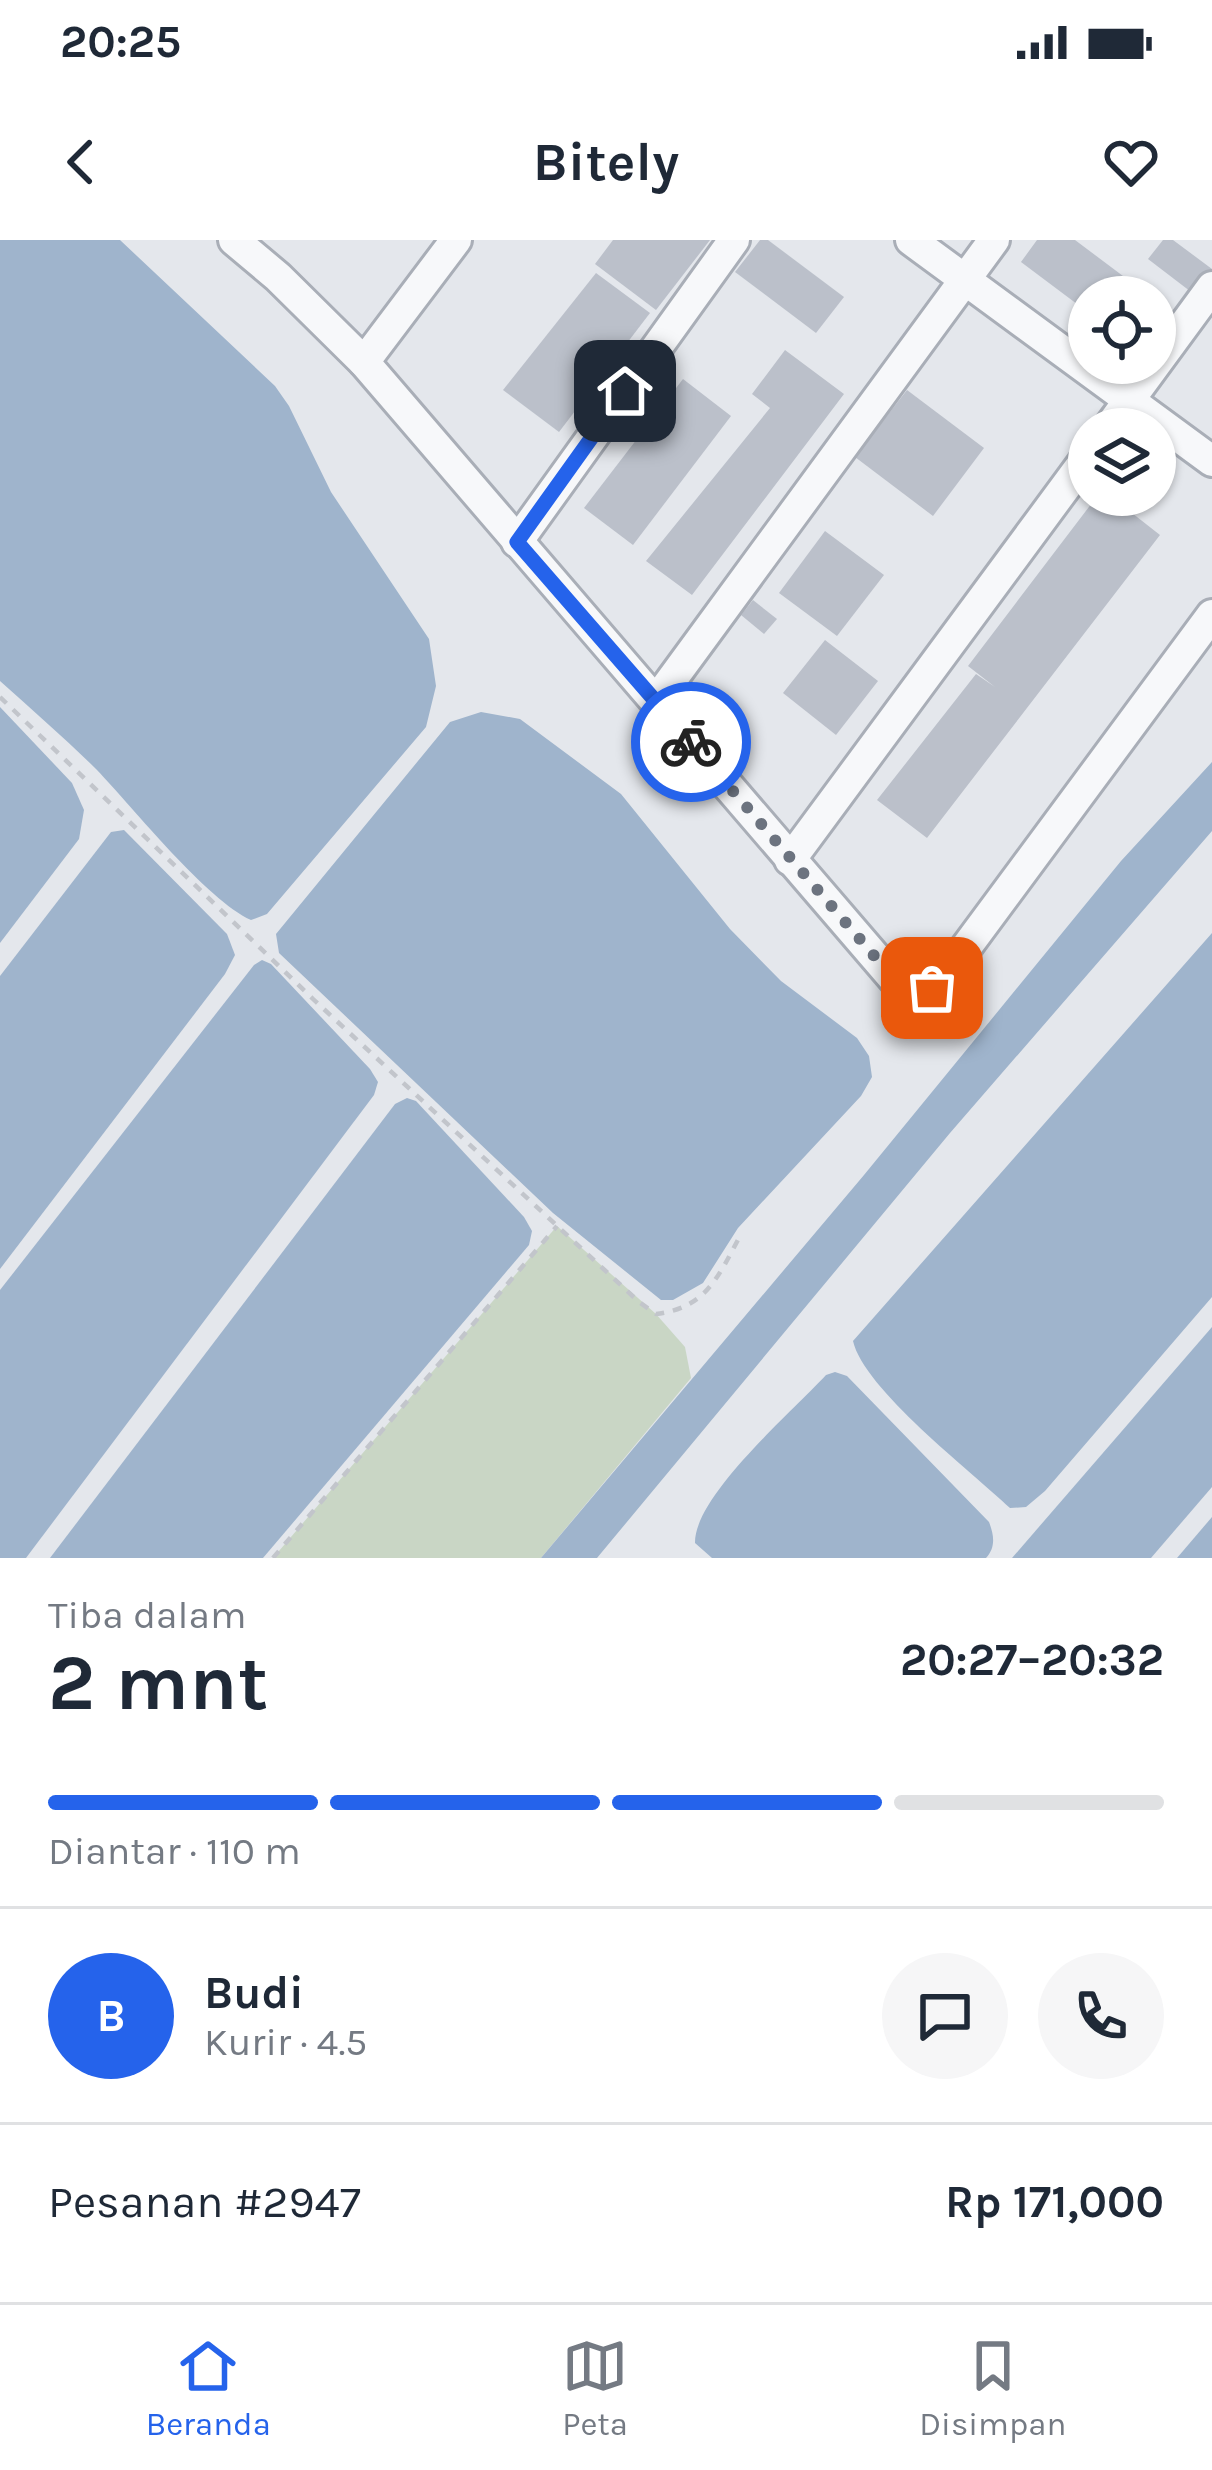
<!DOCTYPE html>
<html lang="id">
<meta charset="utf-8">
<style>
:root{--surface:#fff;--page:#f6f6f7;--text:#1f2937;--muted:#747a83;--line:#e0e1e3;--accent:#2563eb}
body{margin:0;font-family:Karla,sans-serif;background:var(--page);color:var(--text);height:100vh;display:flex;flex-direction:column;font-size:45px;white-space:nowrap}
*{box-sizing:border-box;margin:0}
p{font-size:39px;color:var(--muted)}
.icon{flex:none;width:66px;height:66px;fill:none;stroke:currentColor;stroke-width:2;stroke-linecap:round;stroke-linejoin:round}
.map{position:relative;height:1318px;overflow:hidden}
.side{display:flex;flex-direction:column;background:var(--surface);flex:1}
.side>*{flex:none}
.buttons{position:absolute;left:1068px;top:36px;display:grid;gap:24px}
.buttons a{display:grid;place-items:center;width:108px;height:108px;border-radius:50%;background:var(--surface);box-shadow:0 3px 9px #0004;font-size:60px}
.pin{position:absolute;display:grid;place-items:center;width:102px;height:102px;color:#fff;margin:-51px;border-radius:24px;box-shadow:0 6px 18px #0006}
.courier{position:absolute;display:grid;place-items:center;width:120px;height:120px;margin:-60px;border:9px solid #2563eb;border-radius:50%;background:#fff;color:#222;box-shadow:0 3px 15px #0007}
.overview em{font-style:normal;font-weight:700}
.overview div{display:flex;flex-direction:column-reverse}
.overview{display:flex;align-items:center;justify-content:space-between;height:204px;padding:0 48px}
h1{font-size:78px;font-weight:700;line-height:90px}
.bar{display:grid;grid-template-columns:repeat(4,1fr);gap:18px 12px;align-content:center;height:144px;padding:0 48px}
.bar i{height:15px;border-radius:9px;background:var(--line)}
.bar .on{background:var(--accent)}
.bar p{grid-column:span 4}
.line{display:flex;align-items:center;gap:30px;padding:0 48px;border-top:3px solid var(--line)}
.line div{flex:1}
.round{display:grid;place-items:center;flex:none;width:126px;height:126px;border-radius:63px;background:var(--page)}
.status{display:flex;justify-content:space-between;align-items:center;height:84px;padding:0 60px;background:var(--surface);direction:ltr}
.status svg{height:33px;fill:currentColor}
header{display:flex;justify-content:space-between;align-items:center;height:156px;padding:0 48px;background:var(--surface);font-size:54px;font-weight:700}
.menu{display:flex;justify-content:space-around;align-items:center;height:168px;border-top:3px solid var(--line);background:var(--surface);font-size:33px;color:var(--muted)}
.menu a{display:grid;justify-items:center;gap:6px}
.menu .on{color:var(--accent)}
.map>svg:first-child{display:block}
</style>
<div class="status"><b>20:25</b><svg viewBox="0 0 49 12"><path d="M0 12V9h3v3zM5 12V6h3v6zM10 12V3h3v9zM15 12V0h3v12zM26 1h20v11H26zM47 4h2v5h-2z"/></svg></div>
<header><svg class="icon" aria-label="back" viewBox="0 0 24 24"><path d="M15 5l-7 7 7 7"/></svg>Bitely<svg class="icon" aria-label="heart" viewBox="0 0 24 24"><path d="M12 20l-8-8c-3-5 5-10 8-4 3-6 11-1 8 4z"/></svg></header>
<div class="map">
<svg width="1212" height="1318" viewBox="0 0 1212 1318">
<rect width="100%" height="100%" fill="#e4e7ec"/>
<path fill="#c9d6c5" d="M557,986L656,1074L685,1107L691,1138L541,1318H273Z"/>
<g fill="#9fb4cc">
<path d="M0,0H120L275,146L289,166L331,252L429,399L436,446L426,487L267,674L251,680C207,660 134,569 97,530C66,499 32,470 0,441Z"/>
<path d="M0,467L72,543L84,570L79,599L0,703Z"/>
<path d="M481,472L520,479L621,554L730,689L781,741L857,798L869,816L872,837L861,856L738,988L703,1043L673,1060H661L553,973L279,713L276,694L450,482Z"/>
<path d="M1212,522V591L950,893L597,1318H541L864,935L1121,621Z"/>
<path d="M124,590L227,694L235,715L225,734L0,1029V736L111,592Z"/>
<path d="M1212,693V1057L1045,1251L1026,1267L1010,1268C971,1231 864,1149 853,1101Z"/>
<path d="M262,720L271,724L370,829L378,842L374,855L26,1318H0V1050L254,725Z"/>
<path d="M407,858L416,861L524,977L532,991L529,1005L263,1318H50L395,864Z"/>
<path d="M1212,1087V1247L1151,1318H1012Z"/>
<path d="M835,1132L847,1136L989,1282C994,1295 996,1307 986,1318H712L695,1303C694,1256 793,1171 826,1135Z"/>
<path d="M1212,1277V1318H1177Z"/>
</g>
<g fill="#bbc0ca">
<path d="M613,0H710L656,70L595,24Z"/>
<path d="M760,0H768L844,57L816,93L735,32Z"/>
<path d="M1037,0H1075L1151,57H1089V73L1021,22Z"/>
<path d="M1163,0H1173L1212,29V42L1199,58L1148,19Z"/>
<path d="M596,33L650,73L559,192L503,150Z"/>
<path d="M1155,60L1179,78L1155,109Z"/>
<path d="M785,110L844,154L692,355L646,321L770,168L752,154Z"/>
<path d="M683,139L731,176L633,305L584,268Z"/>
<path d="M907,150L984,208L933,276L855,217Z"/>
<path d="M1098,255H1109L1160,295L927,598L877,560L976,434L995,447L968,426Z"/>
<path d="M825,291L884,335L837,396L779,353Z"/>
<path d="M753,360L777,379L764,394L741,375Z"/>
<path d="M825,400L878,441L836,495L783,453Z"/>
</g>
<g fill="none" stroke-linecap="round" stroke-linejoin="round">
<defs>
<g id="street">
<path d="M234,0L278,37L364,122L900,746C918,756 927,753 942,740L1212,375"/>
<path d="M911,0L1212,221"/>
<path d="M364,122L456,0"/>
<path d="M1108,189L1212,47"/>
<path d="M517,302L734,0"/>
<path d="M656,461L994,0"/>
<path d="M790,620L1089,215"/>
</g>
</defs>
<use href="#street" stroke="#a9aeb7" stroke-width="36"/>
<g stroke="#c2c5cb" stroke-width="4.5" stroke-dasharray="9 9" stroke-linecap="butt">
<path d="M0,457L313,759L639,1062L656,1074C705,1068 717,1039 739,998"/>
<path d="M273,1318L557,986"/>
</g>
<use href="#street" stroke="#f7f8fa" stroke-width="30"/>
</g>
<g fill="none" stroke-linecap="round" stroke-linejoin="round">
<path stroke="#6c737f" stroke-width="12" stroke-dasharray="0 21.6" d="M691,502L900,746L911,752L932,748"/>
<path stroke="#2563eb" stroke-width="15" d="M625,151L517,302L691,502"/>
</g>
</svg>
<div class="buttons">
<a><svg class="icon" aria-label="locate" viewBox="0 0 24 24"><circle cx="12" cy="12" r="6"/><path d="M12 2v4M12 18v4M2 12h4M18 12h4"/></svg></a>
<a><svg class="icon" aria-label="layers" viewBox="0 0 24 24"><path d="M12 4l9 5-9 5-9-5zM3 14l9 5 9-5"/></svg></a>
</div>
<div class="pin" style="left:932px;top:748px;background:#ea580c"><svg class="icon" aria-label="bag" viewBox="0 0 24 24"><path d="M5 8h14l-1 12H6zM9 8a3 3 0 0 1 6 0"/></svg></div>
<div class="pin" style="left:625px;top:151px;background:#1f2937"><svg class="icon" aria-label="home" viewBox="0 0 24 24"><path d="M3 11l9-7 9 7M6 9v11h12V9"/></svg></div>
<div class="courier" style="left:691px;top:502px"><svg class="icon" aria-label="bike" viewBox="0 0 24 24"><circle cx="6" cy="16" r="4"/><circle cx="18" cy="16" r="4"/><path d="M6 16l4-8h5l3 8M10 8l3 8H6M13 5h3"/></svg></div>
</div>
<section class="side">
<div class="overview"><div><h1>2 mnt</h1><p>Tiba dalam</p></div><em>20:27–20:32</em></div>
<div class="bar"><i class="on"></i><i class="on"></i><i class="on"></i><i></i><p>Diantar · 110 m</p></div>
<div class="line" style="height:216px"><b class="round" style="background:var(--accent);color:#fff">B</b><div><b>Budi</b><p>Kurir · 4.5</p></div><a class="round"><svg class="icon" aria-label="chat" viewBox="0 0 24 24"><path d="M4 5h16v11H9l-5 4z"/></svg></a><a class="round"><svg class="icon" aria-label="phone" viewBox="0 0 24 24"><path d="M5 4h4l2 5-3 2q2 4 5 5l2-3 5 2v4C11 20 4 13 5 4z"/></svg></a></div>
<div class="line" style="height:156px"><div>Pesanan #2947</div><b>Rp 171,000</b></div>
</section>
<nav class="menu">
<a class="on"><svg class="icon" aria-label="home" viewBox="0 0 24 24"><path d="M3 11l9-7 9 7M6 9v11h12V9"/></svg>Beranda</a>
<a><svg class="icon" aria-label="map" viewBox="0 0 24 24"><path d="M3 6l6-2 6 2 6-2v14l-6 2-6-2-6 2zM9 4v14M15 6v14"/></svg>Peta</a>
<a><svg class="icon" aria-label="saved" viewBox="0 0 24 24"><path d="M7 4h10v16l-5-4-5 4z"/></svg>Disimpan</a>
</nav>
